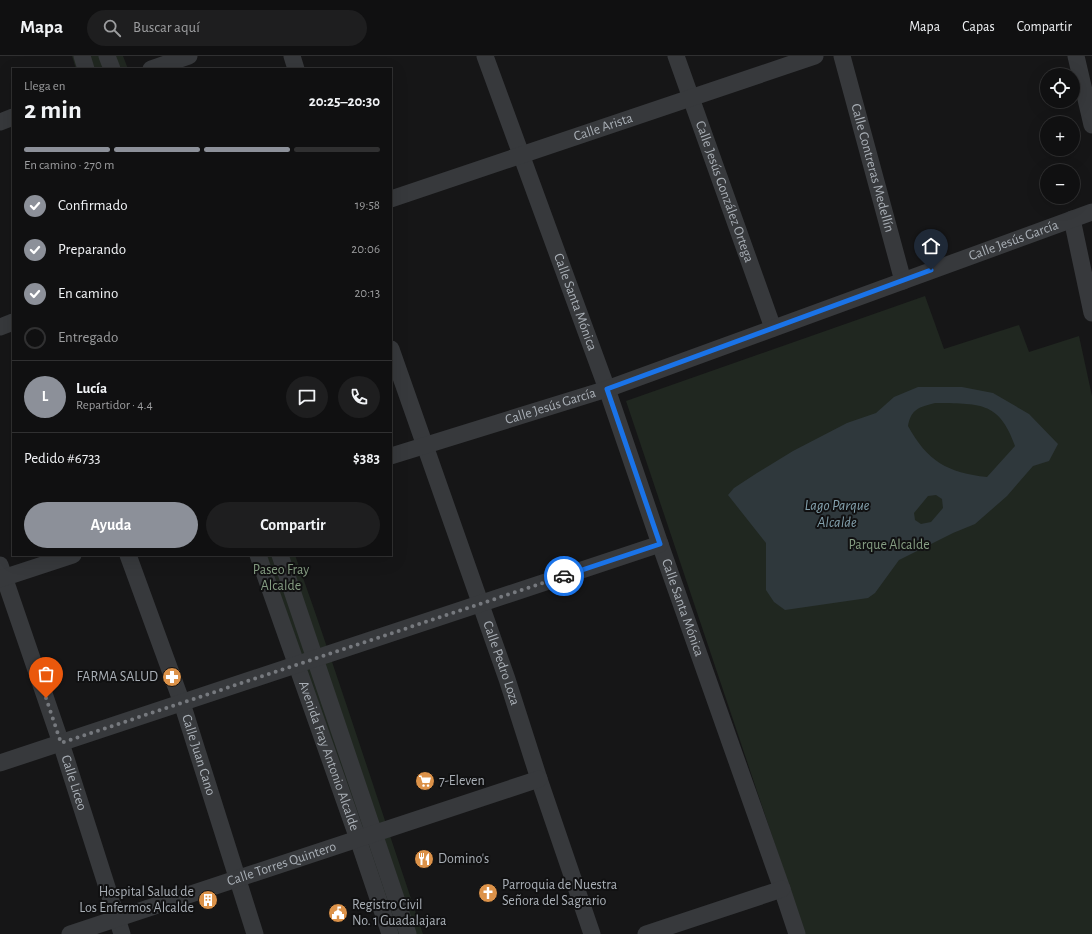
<!DOCTYPE html>
<html lang="es">
<meta charset="utf-8">
<style>
:root{--surface:#101011;--page:#1e1e1f;--text:#f1f3f6;--muted:#9c9d9f;--line:#303031;--accent:#8c9099}
body{margin:0;font-family:"Alegreya Sans",sans-serif;background:var(--page);color:var(--text);height:100vh;display:flex;flex-direction:column;font-size:15px;white-space:nowrap}
*{box-sizing:border-box;margin:0}
p{font-size:13px;color:var(--muted)}
.icon{flex:none;width:22px;height:22px;fill:none;stroke:currentColor;stroke-width:2;stroke-linecap:round;stroke-linejoin:round}
.map{position:relative;flex:1;overflow:hidden}
.details{position:absolute;left:12px;top:12px;width:380px;height:488px;display:flex;flex-direction:column;background:var(--surface);border-radius:0px;box-shadow:0 4px 16px #0002,0 0 0 1px var(--line)}
.details>*{flex:none}
.buttons{position:absolute;left:1040px;top:12px;display:grid;gap:8px}
.buttons a{display:grid;place-items:center;width:40px;height:40px;border-radius:50%;background:var(--surface);box-shadow:0 4px 16px #0002,0 0 0 1px var(--line);font-size:20px}
.pin{position:absolute;display:grid;place-items:center;width:34px;height:34px;color:#fff;margin:-41px -17px;border-radius:50% 50% 50% 0;rotate:-45deg;box-shadow:0 0 4px #0007}
.pin .icon{rotate:45deg}
.courier{position:absolute;display:grid;place-items:center;width:40px;height:40px;margin:-20px;border:3px solid #1a73e8;border-radius:50%;background:#fff;color:#222;box-shadow:0 1px 5px #0007}
.summary em{font-style:normal;font-weight:700}
.summary div{display:flex;flex-direction:column-reverse}
.summary{display:flex;align-items:center;justify-content:space-between;height:68px;padding:0 12px}
h1{font-size:26px;font-weight:700;line-height:30px}
.bar{display:grid;grid-template-columns:repeat(4,1fr);gap:6px 4px;align-content:center;height:48px;padding:0 12px}
.bar i{height:5px;border-radius:3px;background:var(--line)}
.bar .on{background:var(--accent)}
.bar p{grid-column:span 4}
.line{display:flex;align-items:center;gap:10px;padding:0 12px;border-top:1px solid var(--line)}
.line div{flex:1}
.round{display:grid;place-items:center;flex:none;width:42px;height:42px;border-radius:21px;background:var(--page)}
ol{padding:0 12px;list-style:none}
li{display:flex;align-items:center;gap:12px;height:44px}
li p{margin-inline-start:auto}
li .icon{padding:4px;border-radius:50%;background:var(--accent);color:#fff;stroke-width:4}
li:last-child{color:var(--muted)}
li i{width:22px;height:22px;border:2px solid var(--line);border-radius:50%}
.cta{display:flex;gap:8px;margin-top:auto;padding:8px 12px}
.cta a{flex:1;height:46px;border-radius:24px;background:var(--accent);color:#fff;font-size:16px;font-weight:700;line-height:46px;text-align:center}
.cta a+a{background:var(--page);color:var(--text)}
header{display:flex;align-items:center;gap:24px;box-sizing:border-box;height:56px;padding:0 20px;background:var(--surface);border-bottom:1px solid var(--line)}
header strong{font-size:19px}
nav{display:flex;gap:22px;margin-inline-start:auto;font-size:14px}
.search{width:280px;height:36px;background:var(--page);display:flex;align-items:center;gap:10px;box-sizing:border-box;padding:0 14px;border-radius:22px;color:var(--muted);font-size:15px}
.map>svg:first-child{display:block}
</style>
<header>
<strong>Mapa</strong>
<div class="search"><svg class="icon" aria-label="search" viewBox="0 0 24 24"><circle cx="10" cy="10" r="6"/><path d="M15 15l6 6"/></svg>Buscar aquí</div>
<nav><a>Mapa</a><a>Capas</a><a>Compartir</a></nav>
</header>
<div class="map">
<svg width="1092" height="878" viewBox="0 0 1092 878">
<rect width="100%" height="100%" fill="#161617"/>
<g fill="#202720">
<path d="M72,0H123L128,13H76Z"/>
<path d="M925,240L944,293L1019,269L1029,296L1079,280L1092,340V878H805L626,345Z"/>
<path d="M250,499H295C340,625 380,752 423,878H382L293,619Z"/>
</g>
<path fill="#2f383c" fill-rule="evenodd" d="M918,331H962L993,337L1029,358L1058,388L1049,405L1033,410L1007,440L975,468L953,477L899,504L875,537L868,542L785,554L774,546L766,534V487L728,439L734,432L757,417L793,395L847,367L876,357L894,341ZM935,347C978,348 999,344 1015,390L987,421C948,417 927,405 908,370C911,353 919,351 935,347ZM936,439L942,443L943,452L931,466L921,468L915,464L914,457L928,440Z"/>
<g fill="none" stroke-linecap="round" stroke-linejoin="round">
<g stroke="#37393c" stroke-width="17">
<path d="M82,0L86,13"/>
<path d="M107,0L112,13"/>
<path d="M292,0L296,13"/>
<path id="s1" d="M485,0L607,333L660,488L782,833L797,878"/>
<path id="s2" d="M676,0L773,272"/>
<path id="s3" d="M842,0L903,225"/>
<path d="M1076,0L1092,69"/>
<path d="M151,13L189,0"/>
<path d="M0,66L13,61"/>
<path id="s4" d="M391,143L815,0"/>
<path d="M1072,163L1092,257"/>
<path d="M0,271L13,266"/>
<path id="s5" d="M391,293L507,623L539,723L592,878"/>
<path id="s6" d="M391,400L607,333L1092,156"/>
<path id="s7" d="M128,499L182,647L255,878"/>
<path id="s8" d="M258,499L358,783L390,878"/>
<path d="M280,499L408,878"/>
<path id="s9" d="M0,509L61,687L122,878"/>
<path d="M0,523L73,499"/>
<path d="M0,707L660,488"/>
<path id="s10" d="M70,878L539,723"/>
<path d="M646,878L782,833"/>
</g>
</g>
<g fill="none" stroke-linecap="round" stroke-linejoin="round">
<path stroke="#76797e" stroke-width="4" stroke-dasharray="0 7.2" d="M46,642L61,687L564,520"/>
<path stroke="#1a73e8" stroke-width="5" d="M564,520L660,488L607,333L931,214"/>
</g>
<defs>
<symbol id="pharmacy-disc" viewBox="-11 -11 22 22"><circle r="9.5" fill="#dc9249" stroke="#111112"/><path d="M-2-6h4v4h4v4h-4v4h-4v-4h-4v-4h4Z" fill="#fff"/></symbol>
<symbol id="supermarket-disc" viewBox="-11 -11 22 22"><circle r="9.5" fill="#dc9249" stroke="#111112"/><path d="M-6-5.5h2.5l.6 2H6L4.5 2H-2.5L-4.4-4H-6ZM-1.5 3.2a1.3 1.3 0 1 0 .1 0ZM3 3.2a1.3 1.3 0 1 0 .1 0Z" fill="#fff"/></symbol>
<symbol id="restaurant-disc" viewBox="-11 -11 22 22"><circle r="9.5" fill="#dc9249" stroke="#111112"/><path d="M-5-6h1v4h1v-4h1v4h1v-4h1v5L-1.5 .5V6h-2V.5L-5-1ZM5-6V6H3V1.5H1.5Q1.5-4 5-6Z" fill="#fff"/></symbol>
<symbol id="church-disc" viewBox="-11 -11 22 22"><circle r="9.5" fill="#dc9249" stroke="#111112"/><path d="M-1.2-6h2.4v3.5h3.3v2.4h-3.3V6h-2.4V-.1h-3.3v-2.4h3.3Z" fill="#fff"/></symbol>
<symbol id="building-disc" viewBox="-11 -11 22 22"><circle r="9.5" fill="#dc9249" stroke="#111112"/><path d="M-4-6H4V6H1V3H-1V6H-4ZM-2.5-4.3h1.7v1.8h-1.7ZM.8-4.3h1.7v1.8H.8ZM-2.5-1h1.7V.8h-1.7ZM.8-1h1.7V.8H.8Z" fill="#fff"/></symbol>
<symbol id="civic-disc" viewBox="-11 -11 22 22"><circle r="9.5" fill="#dc9249" stroke="#111112"/><path d="M-.6-6.5H3V-4.5H.6V-3L4-1V1h2V6H-6V1h2V-1L-.6-3ZM-1.2 2.5V6h2.4V2.5Z" fill="#fff"/></symbol>
</defs>
<g fill-rule="evenodd">
<use href="#pharmacy-disc" x="161" y="610" width="22" height="22"/>
<use href="#supermarket-disc" x="414" y="714" width="22" height="22"/>
<use href="#restaurant-disc" x="413" y="792" width="22" height="22"/>
<use href="#church-disc" x="477" y="826" width="22" height="22"/>
<use href="#building-disc" x="197" y="833" width="22" height="22"/>
<use href="#civic-disc" x="327" y="846" width="22" height="22"/>
</g>
<g text-anchor="middle" dominant-baseline="central" stroke-width="4" stroke-linejoin="round" paint-order="stroke">
<g font-size="14" fill="#a9afb6" stroke="#111112">
<text stroke="none"><textPath href="#s4" startOffset="224">Calle Arista</textPath></text>
<text stroke="none"><textPath href="#s3" startOffset="116">Calle Contreras Medellín</textPath></text>
<text stroke="none"><textPath href="#s2" startOffset="144">Calle Jesús González Ortega</textPath></text>
<text stroke="none"><textPath href="#s6" startOffset="659">Calle Jesús García</textPath></text>
<text stroke="none"><textPath href="#s1" startOffset="262">Calle Santa Mónica</textPath></text>
<text stroke="none"><textPath href="#s6" startOffset="167">Calle Jesús García</textPath></text>
<text stroke="none"><textPath href="#s1" startOffset="586">Calle Santa Mónica</textPath></text>
<text stroke="none"><textPath href="#s5" startOffset="333">Calle Pedro Loza</textPath></text>
<text stroke="none"><textPath href="#s7" startOffset="212">Calle Juan Cano</textPath></text>
<text stroke="none"><textPath href="#s8" startOffset="213">Avenida Fray Antonio Alcalde</textPath></text>
<text stroke="none"><textPath href="#s9" startOffset="230">Calle Liceo</textPath></text>
<text stroke="none"><textPath href="#s10" startOffset="223">Calle Torres Quintero</textPath></text>
</g>
<g font-size="14" fill="#869e83" stroke="#111112">
<text x="889" y="489">Parque Alcalde</text>
<text x="281" y="514">Paseo Fray<tspan x="281" dy="16">Alcalde</tspan></text>
</g>
<g font-size="14" fill="#a9afb6" stroke="#111112" text-anchor="start">
<text x="158" y="621" text-anchor="end">FARMA SALUD</text>
<text x="439" y="725">7-Eleven</text>
<text x="438" y="803">Domino's</text>
<text x="502" y="829">Parroquia de Nuestra<tspan x="502" dy="16">Señora del Sagrario</tspan></text>
<text x="194" y="836" text-anchor="end">Hospital Salud de<tspan x="194" dy="16">Los Enfermos Alcalde</tspan></text>
<text x="352" y="849">Registro Civil<tspan x="352" dy="16">No. 1 Guadalajara</tspan></text>
</g>
<g font-size="15" font-style="italic" fill="#84a1ad" stroke="#111112">
<text x="837" y="449">Lago Parque<tspan x="837" dy="17">Alcalde</tspan></text>
</g>
</g>
</svg>
<div class="buttons">
<a><svg class="icon" aria-label="locate" viewBox="0 0 24 24"><circle cx="12" cy="12" r="6"/><path d="M12 2v4M12 18v4M2 12h4M18 12h4"/></svg></a>
<a>+</a>
<a>−</a>
</div>
<div class="pin" style="left:46px;top:642px;background:#ea580c"><svg class="icon" aria-label="bag" viewBox="0 0 24 24"><path d="M5 8h14l-1 12H6zM9 8a3 3 0 0 1 6 0"/></svg></div>
<div class="pin" style="left:931px;top:214px;background:#1f2937"><svg class="icon" aria-label="home" viewBox="0 0 24 24"><path d="M3 11l9-7 9 7M6 9v11h12V9"/></svg></div>
<div class="courier" style="left:564px;top:520px"><svg class="icon" aria-label="car" viewBox="0 0 24 24"><path d="M5 17H2v-5l4-1 3-4h7l3 4 3 1v5h-3M9 17h6M6 11h13"/><circle cx="7" cy="17" r="2"/><circle cx="17" cy="17" r="2"/></svg></div>
<section class="details">
<div class="summary"><div><h1>2 min</h1><p>Llega en</p></div><em>20:25–20:30</em></div>
<div class="bar"><i class="on"></i><i class="on"></i><i class="on"></i><i></i><p>En camino · 270 m</p></div>
<ol>
<li><svg class="icon" aria-label="check" viewBox="0 0 24 24"><path d="M5 12l5 5 9-10"/></svg>Confirmado<p>19:58</p></li>
<li><svg class="icon" aria-label="check" viewBox="0 0 24 24"><path d="M5 12l5 5 9-10"/></svg>Preparando<p>20:06</p></li>
<li><svg class="icon" aria-label="check" viewBox="0 0 24 24"><path d="M5 12l5 5 9-10"/></svg>En camino<p>20:13</p></li>
<li><i></i>Entregado</li>
</ol>
<div class="line" style="height:72px"><b class="round" style="background:var(--accent);color:#fff">L</b><div><b>Lucía</b><p>Repartidor · 4.4</p></div><a class="round"><svg class="icon" aria-label="chat" viewBox="0 0 24 24"><path d="M4 5h16v11H9l-5 4z"/></svg></a><a class="round"><svg class="icon" aria-label="phone" viewBox="0 0 24 24"><path d="M5 4h4l2 5-3 2q2 4 5 5l2-3 5 2v4C11 20 4 13 5 4z"/></svg></a></div>
<div class="line" style="height:52px"><div>Pedido #6733</div><b>$383</b></div>
<div class="cta"><a>Ayuda</a><a>Compartir</a></div>
</section>
</div>
